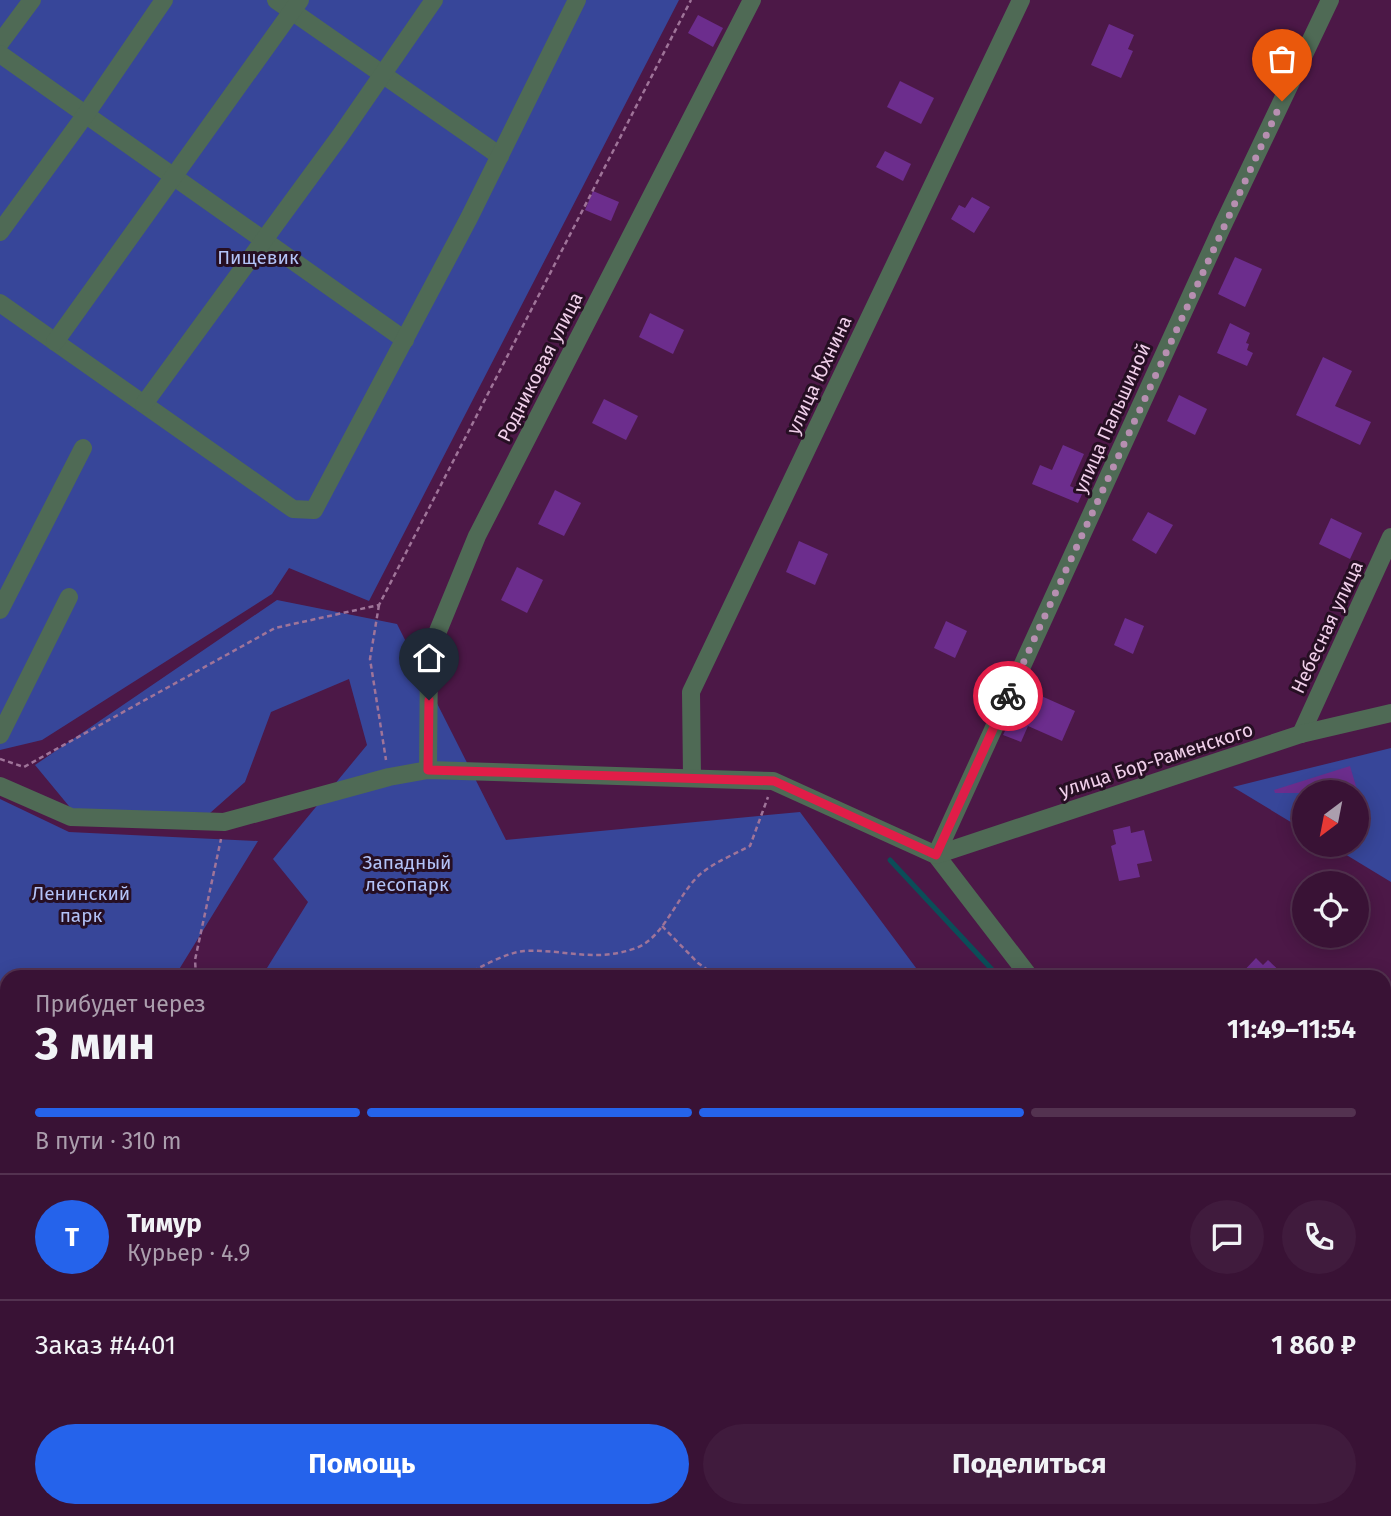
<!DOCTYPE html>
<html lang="ru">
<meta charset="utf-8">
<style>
:root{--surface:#391235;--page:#401b3d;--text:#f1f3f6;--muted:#ab9ead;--line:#533250;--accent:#2563eb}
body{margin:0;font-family:"Fira Sans",sans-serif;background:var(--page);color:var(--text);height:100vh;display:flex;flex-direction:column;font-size:26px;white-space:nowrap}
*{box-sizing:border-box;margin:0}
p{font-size:23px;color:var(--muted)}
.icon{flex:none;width:38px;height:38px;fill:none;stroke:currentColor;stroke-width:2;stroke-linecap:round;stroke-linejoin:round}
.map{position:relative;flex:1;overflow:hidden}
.side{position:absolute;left:0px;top:970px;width:1391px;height:548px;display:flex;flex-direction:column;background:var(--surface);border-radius:21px 21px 0 0;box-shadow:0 4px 18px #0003,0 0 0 2px var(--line)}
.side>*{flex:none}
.needle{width:46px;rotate:212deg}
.controls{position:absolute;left:1292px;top:780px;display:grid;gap:14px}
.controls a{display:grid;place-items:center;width:77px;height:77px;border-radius:50%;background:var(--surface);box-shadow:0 4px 18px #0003,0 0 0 2px var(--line);font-size:35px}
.pin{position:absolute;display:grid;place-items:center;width:60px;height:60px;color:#fff;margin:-72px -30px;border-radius:50% 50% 50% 0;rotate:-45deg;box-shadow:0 0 7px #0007}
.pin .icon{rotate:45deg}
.courier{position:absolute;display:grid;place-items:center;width:70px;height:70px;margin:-35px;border:5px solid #e11d48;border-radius:50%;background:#fff;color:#222;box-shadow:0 2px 9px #0007}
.summary em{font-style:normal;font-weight:700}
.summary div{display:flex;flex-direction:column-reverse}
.summary{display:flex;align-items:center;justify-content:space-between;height:119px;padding:0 35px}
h1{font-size:46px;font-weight:700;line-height:52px}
.bar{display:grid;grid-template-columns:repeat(4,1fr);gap:10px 7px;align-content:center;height:84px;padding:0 35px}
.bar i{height:9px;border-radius:5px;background:var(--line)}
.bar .on{background:var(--accent)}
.bar p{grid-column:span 4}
.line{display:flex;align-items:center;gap:18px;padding:0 35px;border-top:2px solid var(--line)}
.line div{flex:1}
.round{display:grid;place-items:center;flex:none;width:74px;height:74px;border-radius:37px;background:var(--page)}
.cta{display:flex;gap:14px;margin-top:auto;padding:14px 35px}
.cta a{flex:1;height:80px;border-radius:42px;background:var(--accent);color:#fff;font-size:28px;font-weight:700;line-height:80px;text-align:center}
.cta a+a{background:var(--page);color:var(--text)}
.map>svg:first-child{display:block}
</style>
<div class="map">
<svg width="1391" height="1516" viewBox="0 0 1391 1516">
<rect width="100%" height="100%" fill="#4c1847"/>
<g fill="#374699">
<path d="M0,0H679L369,601L289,568L272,594L42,740L0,750Z"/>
<path d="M277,600L397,624L506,840L800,812L922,976H262L308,902L273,859L367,745L349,679L271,712L245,782L210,813L73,811L35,765Z"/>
<path d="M1391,748V882L1330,845H1356V793H1304V830L1233,787Z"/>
<path d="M0,799L69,832L258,841L175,976H7V1103L0,1105Z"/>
<path d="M7,1113V1510H1033L1044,1516H0V1115Z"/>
</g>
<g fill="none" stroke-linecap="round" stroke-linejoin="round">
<g stroke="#0b4d58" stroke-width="5">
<path d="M890,860L998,976"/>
<path d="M969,1516L972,1510"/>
</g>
</g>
<g fill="#6c2d8d">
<path d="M698,15L723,28L713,47L688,33Z"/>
<path d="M1109,24L1134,35L1128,49L1133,51L1121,78L1091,65Z"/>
<path d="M900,81L934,98L921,124L887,107Z"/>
<path d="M885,151L911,164L903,181L876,167Z"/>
<path d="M593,191L619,202L611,221L585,210Z"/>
<path d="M972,197L990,207L974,233L951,219L959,205L965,208Z"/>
<path d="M1235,257L1262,269L1245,307L1218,294Z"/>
<path d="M650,313L684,330L673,354L639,337Z"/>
<path d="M1230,323L1250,333L1246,343L1249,344L1247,350L1253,353L1247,366L1217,353Z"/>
<path d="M1323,357L1352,371L1335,406L1371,422L1360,445L1296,415Z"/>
<path d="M1179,395L1207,409L1195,435L1167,421Z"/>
<path d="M604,399L638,416L626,440L592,423Z"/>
<path d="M1063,445L1084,454L1070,486L1083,492L1078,503L1032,484L1040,465L1052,470Z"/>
<path d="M555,490L581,503L564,536L538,524Z"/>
<path d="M1148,512L1173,525L1156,554L1132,540Z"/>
<path d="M1331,518L1362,533L1350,559L1319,544Z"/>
<path d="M799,541L828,554L815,585L786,572Z"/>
<path d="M517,567L543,580L527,613L501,600Z"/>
<path d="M1125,618L1144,626L1133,654L1114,645Z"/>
<path d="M946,621L967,631L955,658L934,648Z"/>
<path d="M1039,695L1075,711L1062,741L1028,726L1021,742L1003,735L1012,717L1027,723Z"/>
<path d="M1350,766L1358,793H1275L1274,790Z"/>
<path d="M1130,826L1131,833L1144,830L1152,861L1137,864L1140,877L1119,881L1111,846L1116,844L1113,830Z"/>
<path d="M1256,958L1263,965L1268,960L1285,976H1239Z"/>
</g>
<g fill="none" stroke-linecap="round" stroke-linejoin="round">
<g stroke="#9f7499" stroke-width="2.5" stroke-dasharray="5 3.5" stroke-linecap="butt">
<path d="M379,605L370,659L386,760"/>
<path d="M0,759L24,767L275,628L379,605L691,0"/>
<path d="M662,926L698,963L716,976"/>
<path d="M196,976L195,960L221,839"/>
<path d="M466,976C478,967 509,952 524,951C565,949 595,963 636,948C665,938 679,890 703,872C717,861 735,854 750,846L768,797"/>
<path d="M0,1333L7,1327"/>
<path d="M0,1458L7,1457"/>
</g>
<g stroke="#4f6a55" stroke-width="18">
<path d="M276,0L500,156"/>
<path d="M0,43L32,0"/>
<path d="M0,54L405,340"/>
<path d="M0,232L86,114L164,0"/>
<path d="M0,303L293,509L314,510L469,218L577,0"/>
<path d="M55,342L300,0"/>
<path d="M144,404L340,136L434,0"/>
<path d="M0,610L83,448"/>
<path d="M1301,734L1391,537"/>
<path d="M0,735L69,597"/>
<path d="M428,770L429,653L477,536L752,0"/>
<path d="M692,777L691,692L1021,0"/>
<path d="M0,786L71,817L224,822L389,777L428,770L773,781L936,855L1029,976"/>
<path d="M936,855L1222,227L1330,0"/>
<path d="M936,855L1301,734L1391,713"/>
<path d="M1384,1048H1391"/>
<path d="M1384,1387L1391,1394"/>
</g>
</g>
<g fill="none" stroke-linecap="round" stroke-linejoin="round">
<path stroke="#b78fb1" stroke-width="7" stroke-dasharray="0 12.6" d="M1008,696L1282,101"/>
<path stroke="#e11d48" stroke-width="9" d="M429,700L428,770L774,781L936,855L1008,696"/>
</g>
<g text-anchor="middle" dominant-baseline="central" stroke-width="6" stroke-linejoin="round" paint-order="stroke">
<g font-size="19" fill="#b3c3f7" stroke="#260f23">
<text x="258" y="257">Пищевик</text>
<text x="407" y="862">Западный<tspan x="407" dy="22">лесопарк</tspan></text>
<text x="81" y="893">Ленинский<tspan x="81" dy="22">парк</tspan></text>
</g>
<g font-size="19" fill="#f0cfea" stroke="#260f23">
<text transform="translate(540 367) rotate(-63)">Родниковая улица</text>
<text transform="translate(819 375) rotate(-65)">улица Юхнина</text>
<text transform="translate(1112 418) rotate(-66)">улица Пальшиной</text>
<text transform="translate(1327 627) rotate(-65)">Небесная улица</text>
<text transform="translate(1156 760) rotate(-18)">улица Бор-Раменского</text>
</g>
</g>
</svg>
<div class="controls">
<a><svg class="needle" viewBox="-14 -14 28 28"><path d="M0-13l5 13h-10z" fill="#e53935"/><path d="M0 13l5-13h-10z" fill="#ab9ead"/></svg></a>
<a><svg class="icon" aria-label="locate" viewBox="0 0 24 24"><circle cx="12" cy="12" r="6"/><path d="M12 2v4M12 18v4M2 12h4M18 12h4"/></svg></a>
</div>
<div class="pin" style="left:1282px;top:101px;background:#ea580c"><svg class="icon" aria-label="bag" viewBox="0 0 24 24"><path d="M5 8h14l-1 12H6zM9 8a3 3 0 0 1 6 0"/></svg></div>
<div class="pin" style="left:429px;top:700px;background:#1f2937"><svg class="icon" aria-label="home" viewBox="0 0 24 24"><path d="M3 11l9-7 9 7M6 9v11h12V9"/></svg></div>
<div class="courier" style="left:1008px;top:696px"><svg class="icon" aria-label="bike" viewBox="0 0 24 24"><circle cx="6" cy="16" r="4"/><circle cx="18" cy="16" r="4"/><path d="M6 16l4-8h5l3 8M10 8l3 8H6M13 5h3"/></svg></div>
<section class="side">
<div class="summary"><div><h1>3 мин</h1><p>Прибудет через</p></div><em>11:49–11:54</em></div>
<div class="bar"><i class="on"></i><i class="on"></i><i class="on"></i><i></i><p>В пути · 310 m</p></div>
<div class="line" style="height:126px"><b class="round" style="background:var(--accent);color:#fff">Т</b><div><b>Тимур</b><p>Курьер · 4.9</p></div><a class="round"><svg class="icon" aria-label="chat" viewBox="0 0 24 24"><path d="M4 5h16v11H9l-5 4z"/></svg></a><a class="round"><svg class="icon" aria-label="phone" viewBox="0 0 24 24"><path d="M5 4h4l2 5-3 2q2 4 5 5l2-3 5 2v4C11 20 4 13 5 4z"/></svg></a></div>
<div class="line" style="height:91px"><div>Заказ #4401</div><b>1 860 ₽</b></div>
<div class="cta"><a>Помощь</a><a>Поделиться</a></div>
</section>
</div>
